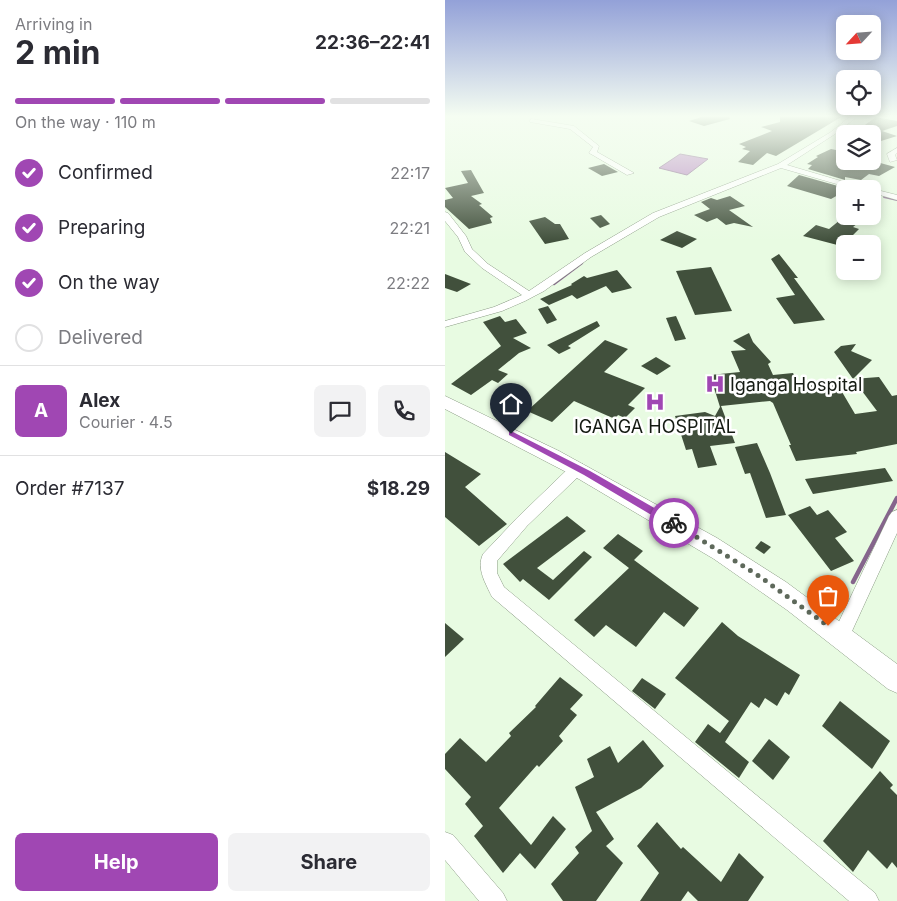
<!DOCTYPE html>
<meta charset="utf-8">
<style>
:root{--surface:#fff;--page:#f2f2f3;--text:#2b2b33;--muted:#7c7c81;--line:#e1e1e2;--accent:#a047b3}
body{margin:0;font-family:Inter,sans-serif;background:var(--page);color:var(--text);height:100vh;display:flex;flex-direction:column;font-size:19px;white-space:nowrap}
*{box-sizing:border-box;margin:0}
p{font-size:16px;color:var(--muted)}
.icon{flex:none;width:28px;height:28px;fill:none;stroke:currentColor;stroke-width:2;stroke-linecap:round;stroke-linejoin:round}
.map{position:relative;flex:1;overflow:hidden}
.side{display:flex;flex-direction:column;background:var(--surface);width:445px}
.side>*{flex:none}
.needle{width:32px;rotate:244deg}
.buttons{position:absolute;left:391px;top:15px;display:grid;gap:10px}
.buttons a{display:grid;place-items:center;width:45px;height:45px;border-radius:8px;background:var(--surface);box-shadow:0 2px 12px #0003;font-size:25px}
.pin{position:absolute;display:grid;place-items:center;width:42px;height:42px;color:#fff;margin:-51px -21px;border-radius:50% 50% 50% 0;rotate:-45deg;box-shadow:0 0 5px #0007}
.pin .icon{rotate:45deg}
.courier{position:absolute;display:grid;place-items:center;width:50px;height:50px;margin:-25px;border:4px solid #a047b3;border-radius:50%;background:#fff;color:#222;box-shadow:0 1px 6px #0007}
.head em{font-style:normal;font-weight:700}
.head div{display:flex;flex-direction:column-reverse}
.head{display:flex;align-items:center;justify-content:space-between;height:85px;padding:0 15px}
h1{font-size:32px;font-weight:700;line-height:38px}
.bar{display:grid;grid-template-columns:repeat(4,1fr);gap:8px 5px;align-content:center;height:60px;padding:0 15px}
.bar i{height:6px;border-radius:4px;background:var(--line)}
.bar .current{background:var(--accent)}
.bar p{grid-column:span 4}
.line{display:flex;align-items:center;gap:12px;padding:0 15px;border-top:1px solid var(--line)}
.line div{flex:1}
.round{display:grid;place-items:center;flex:none;width:52px;height:52px;border-radius:8px;background:var(--page)}
ol{padding:0 15px;list-style:none}
li{display:flex;align-items:center;gap:15px;height:55px}
li p{margin-inline-start:auto}
li .icon{padding:5px;border-radius:50%;background:var(--accent);color:#fff;stroke-width:4}
li:last-child{color:var(--muted)}
li i{width:28px;height:28px;border:2px solid var(--line);border-radius:50%}
.action{display:flex;gap:10px;margin-top:auto;padding:10px 15px}
.action a{flex:1;height:58px;border-radius:8px;background:var(--accent);color:#fff;font-size:20px;font-weight:700;line-height:58px;text-align:center}
.action a+a{background:var(--page);color:var(--text)}
main{display:flex;flex:1;min-height:0}
.map>svg:first-child{display:block}
</style>
<main>
<section class="side">
<div class="head"><div><h1>2 min</h1><p>Arriving in</p></div><em>22:36–22:41</em></div>
<div class="bar"><i class="current"></i><i class="current"></i><i class="current"></i><i></i><p>On the way · 110 m</p></div>
<ol>
<li><svg class="icon" aria-label="check" viewBox="0 0 24 24"><path d="M5 12l5 5 9-10"/></svg>Confirmed<p>22:17</p></li>
<li><svg class="icon" aria-label="check" viewBox="0 0 24 24"><path d="M5 12l5 5 9-10"/></svg>Preparing<p>22:21</p></li>
<li><svg class="icon" aria-label="check" viewBox="0 0 24 24"><path d="M5 12l5 5 9-10"/></svg>On the way<p>22:22</p></li>
<li><i></i>Delivered</li>
</ol>
<div class="line" style="height:90px"><b class="round" style="background:var(--accent);color:#fff">A</b><div><b>Alex</b><p>Courier · 4.5</p></div><a class="round"><svg class="icon" aria-label="chat" viewBox="0 0 24 24"><path d="M4 5h16v11H9l-5 4z"/></svg></a><a class="round"><svg class="icon" aria-label="phone" viewBox="0 0 24 24"><path d="M5 4h4l2 5-3 2q2 4 5 5l2-3 5 2v4C11 20 4 13 5 4z"/></svg></a></div>
<div class="line" style="height:65px"><div>Order #7137</div><b>$18.29</b></div>
<div class="action"><a>Help</a><a>Share</a></div>
</section>
<div class="map">
<svg width="452" height="901" viewBox="0 0 452 901">
<rect width="100%" height="100%" fill="#e8fbe2"/>
<path fill="#b585c0" stroke="#85658c" d="M235,154L263,159L242,175L214,168Z"/>
<g fill="none" stroke-linecap="round" stroke-linejoin="round">
<path stroke="#85658c" stroke-width="2" d="M439,197L452,200"/>
<path stroke="#85658c" stroke-width="2.5" d="M109,284L137,263"/>
<path stroke="#85658c" stroke-width="4.5" d="M408,582L452,498"/>
</g>
<g fill="#41503c">
<path d="M259,116H284L285,119L259,126L244,121Z"/>
<path d="M335,116H398L331,156L322,153L308,165L293,162L305,151L297,149L301,147L294,144L327,131L316,127L335,122Z"/>
<path d="M431,117L452,121V126L437,131L452,136L436,141L428,138V134L410,132Z"/>
<path d="M400,142V161H428L450,167L434,176L424,174L416,180L400,177V180L363,169L367,165L362,164L373,157L371,156L386,149L391,150Z"/>
<path d="M159,164L173,172L157,176L143,168Z"/>
<path d="M26,170L39,193L26,196L37,204L34,205L48,217L45,218L47,223L24,229L0,207V200L8,198L0,188L23,183L16,171Z"/>
<path d="M354,175L400,188V191L386,199L342,186Z"/>
<path d="M285,196L300,206L284,210L308,227L289,223L281,225L272,218L262,222L249,215L265,209L256,202L266,198L272,200Z"/>
<path d="M156,215L165,224L155,228L145,218Z"/>
<path d="M400,216H422L408,227L414,229L403,240H400V247L358,236L371,225L384,229Z"/>
<path d="M100,217L110,224H115L124,239L100,244L84,221Z"/>
<path d="M232,231L252,239L237,248L215,240Z"/>
<path d="M334,254L353,278H349L380,320L349,324L331,298L350,295L326,259Z"/>
<path d="M266,267L287,311L250,315L231,271Z"/>
<path d="M172,270L187,288L167,293L161,286L132,299L127,295L104,305L95,299L127,285L126,284L139,276L142,278Z"/>
<path d="M0,274L26,284L12,292L0,288Z"/>
<path d="M103,306L112,320L102,324L93,309Z"/>
<path d="M55,316L60,322L71,319L82,333L68,338L86,348L74,353L53,370L63,374L53,383L47,380L26,395L6,384L56,346L38,322Z"/>
<path d="M231,316L241,339L230,341L221,318Z"/>
<path d="M152,321L155,326L123,346L126,348L114,354L102,345Z"/>
<path d="M304,333L308,342L326,362L323,364L328,375L348,373L354,384L390,380L410,414L432,411L408,379L434,377L447,396L452,395V444L411,452L412,454L351,461L344,445H346L328,403L325,401L276,406L290,443L265,446L272,465L253,468L247,449L241,450L230,416L260,412L270,416L275,407L265,375L295,372L286,351L301,350L288,341Z"/>
<path d="M160,340L183,349L159,372L200,388L183,405L190,408L180,418L173,415L170,419L129,401L107,422L82,411Z"/>
<path d="M411,344L406,351L427,360L408,379L389,352L396,346Z"/>
<path d="M211,357L226,366L212,375L196,366Z"/>
<path d="M312,443L325,473L341,515L321,518L305,473L300,474L290,447Z"/>
<path d="M0,452L36,474L20,487L62,524L34,546L0,517Z"/>
<path d="M440,468L448,481L368,494L360,479Z"/>
<path d="M365,506L372,515L383,510L402,532L390,538L409,561L386,571L343,515Z"/>
<path d="M122,516L141,531L92,568L108,580L139,551L147,557L104,600L78,579L75,582L58,564Z"/>
<path d="M173,534L198,551L189,560L254,608L239,627L219,612L191,647L161,625L149,637L129,620L184,568L158,548Z"/>
<path d="M316,541L326,547L319,554L310,548Z"/>
<path d="M277,622L293,636L355,675L344,695L340,692L332,706L320,698L314,708L306,702L280,742L304,762L294,778L250,742L263,724L275,733L284,721L230,678Z"/>
<path d="M0,623L19,639L0,657Z"/>
<path d="M115,677L138,695L125,709L132,715L114,736L118,741L94,767L92,765L54,808L86,845L108,816L121,829L90,869L75,853L58,873L29,836L38,826L20,804L26,797L0,769V754L15,738L41,762L66,736L64,733L91,707L90,706Z"/>
<path d="M197,678L221,694L210,709L187,691Z"/>
<path d="M395,701L445,741L427,769L377,726Z"/>
<path d="M324,739L345,757L328,780L307,761Z"/>
<path d="M198,740L219,766L196,788L151,812L169,839L161,846L178,863L151,901H118L106,884L134,853L130,847L147,831L130,787L149,777L142,759L165,746L173,763Z"/>
<path d="M435,771L448,785L445,788L452,795V868L447,862L442,869L423,850L408,872L378,841Z"/>
<path d="M212,822L236,849L238,847L276,882L294,853L319,877L303,901H253L243,891L236,901H195L214,873L192,846Z"/>
</g>
<g fill="none" stroke-linecap="round" stroke-linejoin="round">
<defs>
<g id="minor">
<path d="M406,116H413L390,134L342,165L423,189H409L336,168L214,217L146,257L99,291L80,301L57,311L0,327V321L49,307L77,295L37,268L20,252L13,237L0,221V212L3,213L21,236L27,249L43,264L84,291L140,253L208,213L333,164L386,132Z"/>
<path d="M87,119L129,126L154,146L152,152L189,173L182,175L146,154L144,153L148,147L125,129L85,122V120Z"/>
<path d="M452,148V153L450,155L452,160L445,162L442,154Z"/>
<path d="M428,189L452,195V200L428,193Z"/>
<path d="M133,463L138,464L140,468L138,472L82,526L52,561V573L59,587L430,893L434,901H404L47,597C41,584 31,569 38,554L72,518L128,464Z"/>
<path d="M452,510V533L402,642L396,644L390,642L387,636L390,630L444,516L447,512Z"/>
<path d="M0,832L8,835L58,893L62,901H34L0,860Z"/>
</g>
<path id="major" d="M0,396L114,451L272,538L341,582L452,664V693L443,689L342,610L269,559L127,475L0,409Z"/>
</defs>
<use href="#minor" stroke="#8b9b85" stroke-width="1"/>
<use href="#major" stroke="#8b9b85" stroke-width="1"/>
<use href="#minor" fill="#fff" fill-rule="evenodd"/>
<use href="#major" fill="#fff" fill-rule="evenodd"/>
</g>
<linearGradient id="sky" x2="0" y2="1"><stop stop-color="#93a1d8"/><stop offset="0.48" stop-color="#f5fdf2"/><stop offset="1" stop-color="#f5fdf2" stop-opacity="0"/></linearGradient>
<rect width="452" height="242" fill="url(#sky)"/>
<path fill="#a047b3" d="M66,431L145,471L232,521V526H225L139,475L64,435V432Z"/>
<g fill="none" stroke-linecap="round" stroke-linejoin="round">
<path stroke="#5e695b" stroke-width="5" stroke-dasharray="0 9" d="M229,523L314,576L383,626"/>
</g>
<defs>
<symbol id="hospital-bare" viewBox="-9 -9 18 18"><path d="M-5-5h3v3.5h4V-5h3V5h-3V1.5h-4V5h-3Z" fill="#a047b3" stroke="#fff" stroke-width="2.5" paint-order="stroke"/></symbol>
</defs>
<g fill-rule="evenodd">
<use href="#hospital-bare" x="256" y="370" width="28" height="28"/>
<use href="#hospital-bare" x="196" y="388" width="28" height="28"/>
</g>
<g text-anchor="middle" dominant-baseline="central" stroke-width="5" stroke-linejoin="round" paint-order="stroke">
<g font-size="18" fill="#141a12" stroke="#fff" text-anchor="start">
<text x="285" y="384">Iganga Hospital</text>
<text x="210" y="426" text-anchor="middle">IGANGA HOSPITAL</text>
</g>
</g>
</svg>
<div class="buttons">
<a><svg class="needle" viewBox="-14 -14 28 28"><path d="M0-13l5 13h-10z" fill="#e53935"/><path d="M0 13l5-13h-10z" fill="#7c7c81"/></svg></a>
<a><svg class="icon" aria-label="locate" viewBox="0 0 24 24"><circle cx="12" cy="12" r="6"/><path d="M12 2v4M12 18v4M2 12h4M18 12h4"/></svg></a>
<a><svg class="icon" aria-label="layers" viewBox="0 0 24 24"><path d="M12 4l9 5-9 5-9-5zM3 14l9 5 9-5"/></svg></a>
<a>+</a>
<a>−</a>
</div>
<div class="pin" style="left:383px;top:626px;background:#ea580c"><svg class="icon" aria-label="bag" viewBox="0 0 24 24"><path d="M5 8h14l-1 12H6zM9 8a3 3 0 0 1 6 0"/></svg></div>
<div class="pin" style="left:66px;top:434px;background:#1f2937"><svg class="icon" aria-label="home" viewBox="0 0 24 24"><path d="M3 11l9-7 9 7M6 9v11h12V9"/></svg></div>
<div class="courier" style="left:229px;top:523px"><svg class="icon" aria-label="bike" viewBox="0 0 24 24"><circle cx="6" cy="16" r="4"/><circle cx="18" cy="16" r="4"/><path d="M6 16l4-8h5l3 8M10 8l3 8H6M13 5h3"/></svg></div>
</div>
</main>
